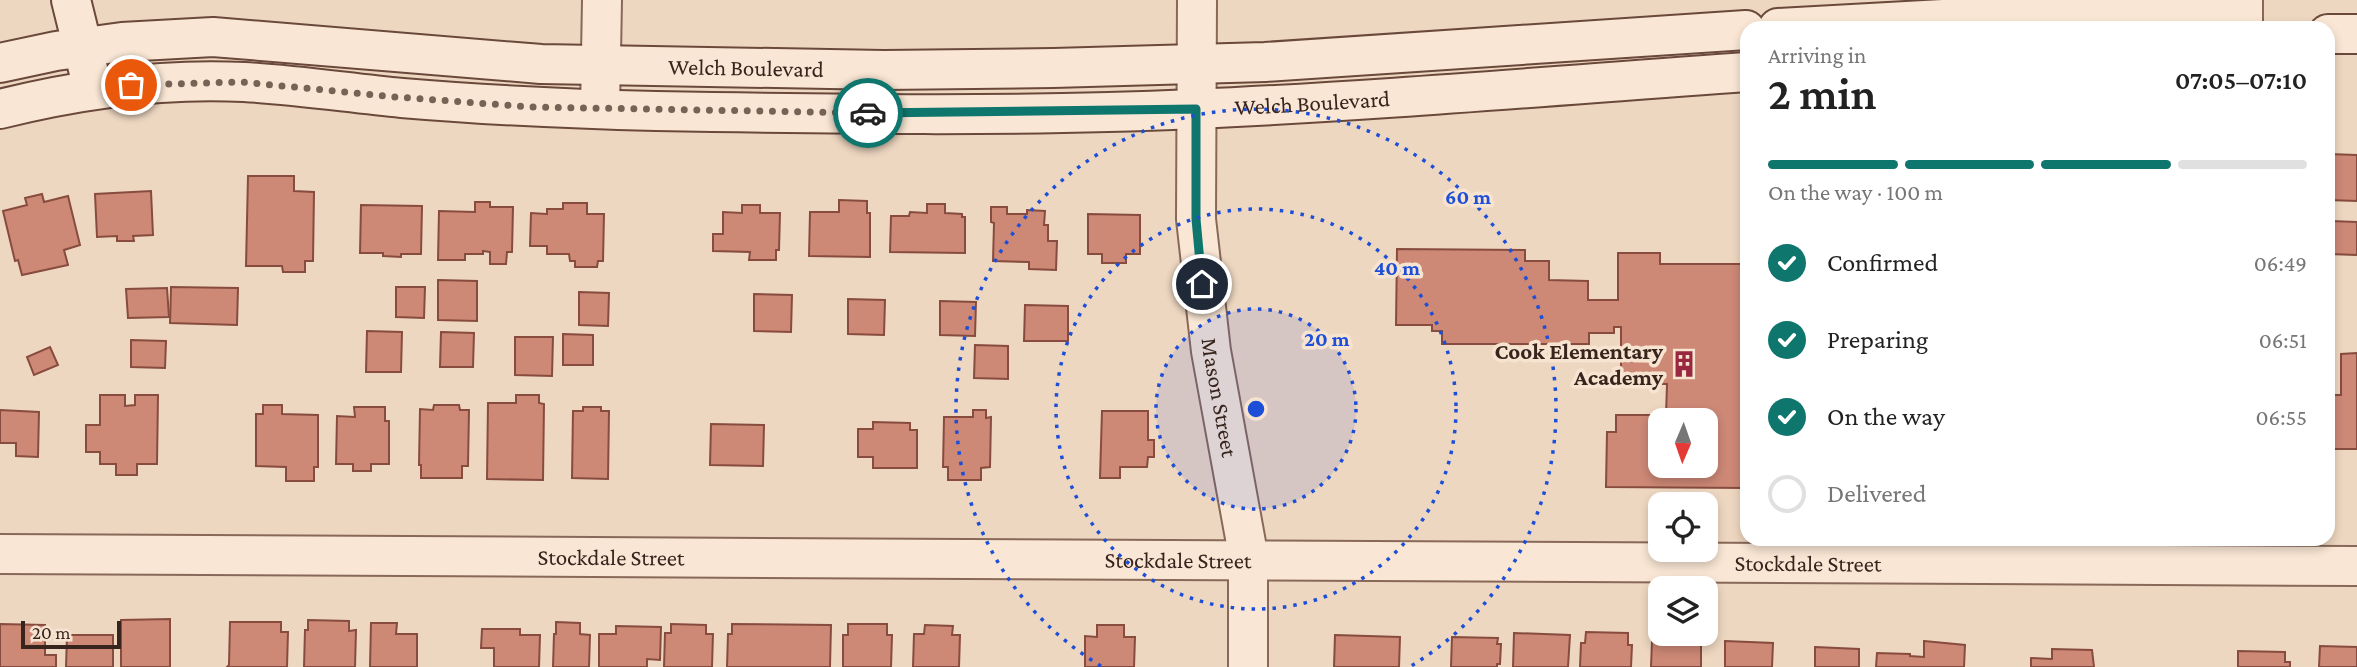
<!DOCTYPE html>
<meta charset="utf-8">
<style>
:root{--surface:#fff;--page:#f2f2f2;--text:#222;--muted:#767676;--line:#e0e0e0;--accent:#0f766e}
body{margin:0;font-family:"Crimson Pro",serif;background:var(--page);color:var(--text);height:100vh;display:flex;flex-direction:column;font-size:26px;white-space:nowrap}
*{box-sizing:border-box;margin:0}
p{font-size:23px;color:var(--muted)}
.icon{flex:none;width:38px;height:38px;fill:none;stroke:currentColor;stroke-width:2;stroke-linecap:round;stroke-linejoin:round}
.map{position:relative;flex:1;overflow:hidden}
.details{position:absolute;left:1740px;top:21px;width:595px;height:525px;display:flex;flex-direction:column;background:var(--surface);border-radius:21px;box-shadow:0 4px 10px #0003}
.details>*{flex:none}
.needle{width:46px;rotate:182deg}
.buttons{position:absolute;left:1648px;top:408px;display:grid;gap:14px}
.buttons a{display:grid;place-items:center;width:70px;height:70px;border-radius:14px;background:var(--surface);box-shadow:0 4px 10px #0003;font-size:35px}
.scale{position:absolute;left:21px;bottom:18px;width:100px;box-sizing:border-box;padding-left:7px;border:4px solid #37241d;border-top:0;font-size:19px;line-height:24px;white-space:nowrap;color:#37241d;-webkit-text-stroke:5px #f6e3d0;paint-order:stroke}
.pin{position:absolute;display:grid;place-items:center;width:60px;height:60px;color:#fff;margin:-30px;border:4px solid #fff;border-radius:50%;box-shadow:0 2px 7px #0007}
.courier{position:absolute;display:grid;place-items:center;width:70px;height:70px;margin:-35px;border:5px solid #0f766e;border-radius:50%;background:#fff;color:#222;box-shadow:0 2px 9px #0007}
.overview em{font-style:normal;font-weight:600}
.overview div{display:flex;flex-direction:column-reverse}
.overview{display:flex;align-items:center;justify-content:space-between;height:119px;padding:0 28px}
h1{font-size:46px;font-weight:600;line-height:52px}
.bar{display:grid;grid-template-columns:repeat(4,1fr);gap:10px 7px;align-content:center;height:84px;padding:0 28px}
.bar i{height:9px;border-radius:5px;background:var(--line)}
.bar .on{background:var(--accent)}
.bar p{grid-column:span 4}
ol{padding:0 28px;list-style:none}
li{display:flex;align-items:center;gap:21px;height:77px}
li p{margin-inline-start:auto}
li .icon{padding:7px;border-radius:50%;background:var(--accent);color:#fff;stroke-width:4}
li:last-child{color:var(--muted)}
li i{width:38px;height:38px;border:4px solid var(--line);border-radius:50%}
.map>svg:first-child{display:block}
</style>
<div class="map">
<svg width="2357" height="667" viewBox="0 0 2357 667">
<rect width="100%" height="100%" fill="#eed7c1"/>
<g fill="#cd8876" stroke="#874c3e" stroke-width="2" fill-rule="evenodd">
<path d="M2328,154L2357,155V201L2328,200Z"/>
<path d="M248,176H294V191L314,192L313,261H305V272H283L282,266H246Z"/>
<path d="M151,191L153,235L133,236L134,241H117V236L97,237L95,194Z"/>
<path d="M42,194L44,202L68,196L80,245L64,250L68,265L22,275L18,260L15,261L3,211L27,205L25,198Z"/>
<path d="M839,200L867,201V213H870V257L809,256L810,212H839Z"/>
<path d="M475,202H490V207H513L512,252H507L506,264H490V252L483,251V254H465V260H438L439,211L475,212Z"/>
<path d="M563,203H587V214H604L603,261H598L597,267H575V261H570L569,254H547V246H530L531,213L547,214V209H563Z"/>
<path d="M927,204H945V213L962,214V217H965V253L890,252L891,216H909L910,212L927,213Z"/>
<path d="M361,205L422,206L421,254H401V257L383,256V253H360Z"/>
<path d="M742,205H760V213H780L779,250H776V260H749L750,252L713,251V234H723V212L742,213Z"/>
<path d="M991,207H1007V214H1027V210L1045,211L1044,225H1048V241H1057L1056,270L1029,269V262L993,261L994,223L991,222Z"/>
<path d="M1088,214L1140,215V254H1126V263H1102V254H1088Z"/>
<path d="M2330,221L2357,222V255L2329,254Z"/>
<path d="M1397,249L1525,250V261H1549V280L1588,281V300H1618V253H1660V264H1746V488L1606,487L1607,432H1616V415H1666L1667,384H1621V327H1614V333H1589V344H1442V331H1432V325H1396ZM1661,420H1706V466H1661Z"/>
<path d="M438,280L477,281V321L438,320Z"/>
<path d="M171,287L238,288L237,325L170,323Z"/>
<path d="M396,287H425L424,318L396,317Z"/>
<path d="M167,288L169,317L128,318L126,289Z"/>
<path d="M579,292L609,293L608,326L579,325Z"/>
<path d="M754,294L792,295L791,332L754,331Z"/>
<path d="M848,299L885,300L884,335L848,334Z"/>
<path d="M940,301L976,302L975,336L940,335Z"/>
<path d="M1025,305L1068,306V341H1024Z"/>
<path d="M367,331L402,332L401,372H366Z"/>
<path d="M441,332L474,333L473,367H440Z"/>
<path d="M563,334L593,335V365H563Z"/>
<path d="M515,337H553L552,376L515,375Z"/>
<path d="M131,340L166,341L165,368L131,367Z"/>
<path d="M975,345L1008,346V379L974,378Z"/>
<path d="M50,347L58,365L34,375L27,357Z"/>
<path d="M2357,353V449H2328V395H2341V354Z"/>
<path d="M100,395H125V406L135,405V395H158L157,464H137V475H116V464H100V452H86V425H100Z"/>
<path d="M516,395H539V403L544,404L543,480L487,479L488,403H516Z"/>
<path d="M263,405H282V414L318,415V467H314V481H286V467L256,466V414H263Z"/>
<path d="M434,405H459L460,410H469L468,466H462V478H421V465H419L420,409L433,410Z"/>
<path d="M354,407H385V421H389V464H371V471H353V464H336L337,416L355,417Z"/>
<path d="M583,407H601V411H609L608,479L572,478L573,411H583Z"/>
<path d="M0,410L39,412L38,457L16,456V443H0Z"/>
<path d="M973,410H986V418L991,417L990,467L981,468V480H948V467H943L944,417H973Z"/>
<path d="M1102,411H1148V440H1154V457H1148L1147,467H1120V478H1100Z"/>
<path d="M873,422L910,423V430H917V468H873V457H858V429H873Z"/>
<path d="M711,424L764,425L763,466L710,465Z"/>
<path d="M170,619V667H121V620Z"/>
<path d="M308,620L349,621V631L356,630L355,667H304L305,630H308Z"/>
<path d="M230,622H281V632H288L287,667H227L229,665Z"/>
<path d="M556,622L580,623V634L590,635L589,667H553L554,634H556Z"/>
<path d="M371,623H397L396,634H417V667H370Z"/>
<path d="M0,624L45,625V655H56V667H0Z"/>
<path d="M671,624L706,625V634H713L712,667H664L665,633H671Z"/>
<path d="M732,624L831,625L830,667H727L728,634H732Z"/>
<path d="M848,624H887V635H892L891,667H843V635H848Z"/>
<path d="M925,625L953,626L952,635H960L959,667H913L914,634H924Z"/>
<path d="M1097,625H1124V637H1135L1134,667H1085V636L1097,637Z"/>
<path d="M616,626L661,627L660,660L647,659V667H599V634H616Z"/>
<path d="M482,629H520V635H540L539,667H494V648H481Z"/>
<path d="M1659,631L1661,634H1693L1692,642H1701V667H1651L1652,641H1659Z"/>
<path d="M1586,632L1628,633V645H1632L1631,667H1580L1581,643H1585Z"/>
<path d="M1514,633L1570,635L1568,667H1513Z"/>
<path d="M67,635H113V667H66Z"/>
<path d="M1335,635L1400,637L1399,667H1334Z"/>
<path d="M1452,637L1498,638L1497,644H1501L1500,664H1497V667H1451Z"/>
<path d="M1725,641L1773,643L1772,667H1725Z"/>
<path d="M1924,641L1965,645L1964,667H1876L1877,653L1910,654V656L1924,657Z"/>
<path d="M2320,646L2357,647V667H2319Z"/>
<path d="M1815,647L1859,649V667H1815Z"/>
<path d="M2052,649L2092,650L2094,667H2031V658L2052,659Z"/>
<path d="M2238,651L2285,652V662H2290V667H2238Z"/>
</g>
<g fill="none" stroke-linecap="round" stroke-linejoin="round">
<defs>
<g id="street">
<path id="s1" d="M1197,0L1196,219L1211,351L1248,554V667"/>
<path d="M2243,0V28"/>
<path d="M600,109L602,0"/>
<path id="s2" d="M0,554L2357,566"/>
</g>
<g id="secondary">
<path d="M71,0L89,73"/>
<path d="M1778,28L2016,15L2184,12C2203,12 2222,15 2237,28"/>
<path d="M2328,34H2357"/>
<path id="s3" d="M0,63L56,51L122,42L213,37L541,64L884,70L1053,68L1265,62L1746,30"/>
<path id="s4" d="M0,109C80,89 161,78 244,82C297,85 349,93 402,98C486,105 571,109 656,111C835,114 1015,117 1193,109C1378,101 1562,85 1746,72"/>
</g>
</defs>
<use href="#street" stroke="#886858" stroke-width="42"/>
<use href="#secondary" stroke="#6a493b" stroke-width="42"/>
<use href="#street" stroke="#f9e6d4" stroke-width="38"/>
<use href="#secondary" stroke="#f9e6d4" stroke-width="38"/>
</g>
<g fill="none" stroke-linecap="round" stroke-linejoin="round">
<path stroke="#776356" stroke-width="7" stroke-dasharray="0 12.6" d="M131,85L242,82L396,97L532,107L868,113"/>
<path stroke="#0f766e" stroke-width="9" d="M868,113L1196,109V219L1202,284"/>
</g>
<circle cx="1256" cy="409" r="100" fill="#1d4ed8" fill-opacity=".12"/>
<g fill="none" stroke="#1d4ed8" stroke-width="3.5" stroke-dasharray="3.5 7">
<circle cx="1256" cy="409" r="100"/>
<circle cx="1256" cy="409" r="200"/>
<path d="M1101 666A300 300 0 1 1 1411 666"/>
</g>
<defs>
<symbol id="building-bare" viewBox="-9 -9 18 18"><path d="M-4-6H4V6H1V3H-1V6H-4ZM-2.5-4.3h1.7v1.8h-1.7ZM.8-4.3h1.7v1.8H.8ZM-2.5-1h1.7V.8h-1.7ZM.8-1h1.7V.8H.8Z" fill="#98273f" stroke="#f6e3d0" stroke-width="2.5" paint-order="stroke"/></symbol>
</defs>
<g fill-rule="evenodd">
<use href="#building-bare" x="1665" y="345" width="38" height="38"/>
</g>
<g text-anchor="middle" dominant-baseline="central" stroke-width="7" stroke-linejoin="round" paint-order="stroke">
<g font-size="23" fill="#37241d" stroke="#f6e3d0">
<text stroke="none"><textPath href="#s3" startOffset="749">Welch Boulevard</textPath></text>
<text stroke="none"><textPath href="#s4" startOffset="1316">Welch Boulevard</textPath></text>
<text stroke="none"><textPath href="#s1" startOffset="399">Mason Street</textPath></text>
<text stroke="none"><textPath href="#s2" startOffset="611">Stockdale Street</textPath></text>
<text stroke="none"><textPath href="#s2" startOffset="1178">Stockdale Street</textPath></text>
<text stroke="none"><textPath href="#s2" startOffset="1808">Stockdale Street</textPath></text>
</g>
<g font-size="23" font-weight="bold" fill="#37241d" stroke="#f6e3d0" text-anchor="end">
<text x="1663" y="351">Cook Elementary<tspan x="1663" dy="26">Academy</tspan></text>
</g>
</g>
<circle cx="1256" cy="409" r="10" fill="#1d4ed8" stroke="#f6e3d0" stroke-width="3.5"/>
<g font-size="21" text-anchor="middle" font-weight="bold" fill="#1d4ed8" stroke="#f6e3d0" stroke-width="7" stroke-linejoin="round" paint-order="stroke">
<text x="1468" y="204">60 m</text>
<text x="1397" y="275">40 m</text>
<text x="1327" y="346">20 m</text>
</g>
</svg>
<div class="buttons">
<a><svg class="needle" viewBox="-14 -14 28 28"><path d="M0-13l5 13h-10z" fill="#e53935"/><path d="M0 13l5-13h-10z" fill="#767676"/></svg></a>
<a><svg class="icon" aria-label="locate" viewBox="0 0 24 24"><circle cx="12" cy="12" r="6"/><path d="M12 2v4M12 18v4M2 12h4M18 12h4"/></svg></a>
<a><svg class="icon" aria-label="layers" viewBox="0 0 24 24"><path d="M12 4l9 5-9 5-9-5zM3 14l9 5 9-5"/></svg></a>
</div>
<div class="scale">20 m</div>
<div class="pin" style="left:131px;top:85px;background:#ea580c"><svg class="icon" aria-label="bag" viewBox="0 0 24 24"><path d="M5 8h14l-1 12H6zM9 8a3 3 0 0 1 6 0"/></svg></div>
<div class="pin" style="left:1202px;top:284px;background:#1f2937"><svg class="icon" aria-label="home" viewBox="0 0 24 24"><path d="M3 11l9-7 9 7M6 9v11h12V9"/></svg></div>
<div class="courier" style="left:868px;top:113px"><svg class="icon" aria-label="car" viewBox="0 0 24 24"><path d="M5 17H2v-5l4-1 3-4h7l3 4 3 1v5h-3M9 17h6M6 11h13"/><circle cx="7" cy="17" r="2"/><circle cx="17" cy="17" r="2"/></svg></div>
<section class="details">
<div class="overview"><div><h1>2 min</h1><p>Arriving in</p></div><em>07:05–07:10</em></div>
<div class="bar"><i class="on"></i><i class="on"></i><i class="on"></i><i></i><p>On the way · 100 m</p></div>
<ol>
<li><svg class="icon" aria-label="check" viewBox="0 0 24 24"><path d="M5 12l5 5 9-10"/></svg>Confirmed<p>06:49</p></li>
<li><svg class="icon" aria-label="check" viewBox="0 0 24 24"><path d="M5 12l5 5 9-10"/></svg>Preparing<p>06:51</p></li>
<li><svg class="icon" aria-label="check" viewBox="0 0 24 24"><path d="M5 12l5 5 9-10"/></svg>On the way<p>06:55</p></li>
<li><i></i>Delivered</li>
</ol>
</section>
</div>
